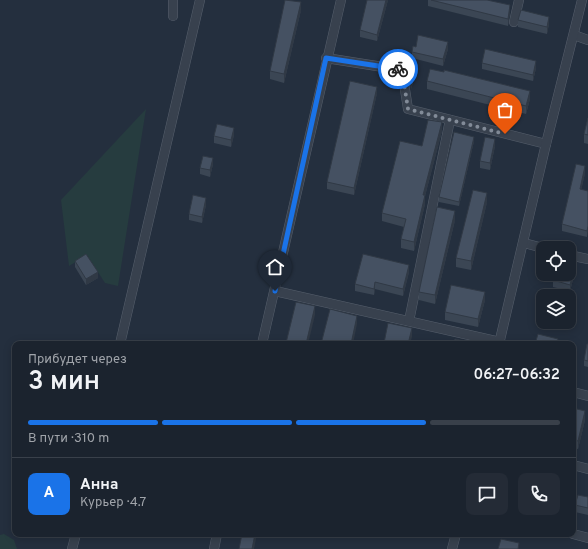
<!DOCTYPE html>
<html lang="ru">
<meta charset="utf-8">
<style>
:root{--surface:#1b232e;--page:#242b36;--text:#f1f3f6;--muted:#a0a4aa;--line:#39404a;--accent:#1a73e8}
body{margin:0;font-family:Overpass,sans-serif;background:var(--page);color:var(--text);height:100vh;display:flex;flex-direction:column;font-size:15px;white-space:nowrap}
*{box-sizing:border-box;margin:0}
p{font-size:13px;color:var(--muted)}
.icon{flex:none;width:22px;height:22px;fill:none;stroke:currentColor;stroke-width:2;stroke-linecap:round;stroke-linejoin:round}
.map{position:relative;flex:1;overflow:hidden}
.panel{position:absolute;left:12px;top:341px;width:564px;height:196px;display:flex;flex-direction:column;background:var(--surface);border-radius:8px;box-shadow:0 2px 10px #0003,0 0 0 1px var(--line)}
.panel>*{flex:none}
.fabs{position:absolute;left:536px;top:241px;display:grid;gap:8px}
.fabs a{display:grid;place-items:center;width:40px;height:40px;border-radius:8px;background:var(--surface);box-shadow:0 2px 10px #0003,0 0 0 1px var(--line);font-size:20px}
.pin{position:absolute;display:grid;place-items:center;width:34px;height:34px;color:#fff;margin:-41px -17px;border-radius:50% 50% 50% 0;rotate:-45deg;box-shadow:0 0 4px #0007}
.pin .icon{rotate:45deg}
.courier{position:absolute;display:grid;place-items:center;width:40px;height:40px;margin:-20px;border:3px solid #1a73e8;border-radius:50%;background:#fff;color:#222;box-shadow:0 1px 5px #0007}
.head em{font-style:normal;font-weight:600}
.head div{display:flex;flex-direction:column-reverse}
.head{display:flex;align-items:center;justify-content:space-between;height:68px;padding:0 16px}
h1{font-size:26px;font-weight:600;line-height:30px}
.bar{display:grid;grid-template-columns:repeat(4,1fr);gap:6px 4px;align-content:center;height:48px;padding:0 16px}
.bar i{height:5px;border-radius:3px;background:var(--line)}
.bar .current{background:var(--accent)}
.bar p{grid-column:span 4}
.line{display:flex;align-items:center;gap:10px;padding:0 16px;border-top:1px solid var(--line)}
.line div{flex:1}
.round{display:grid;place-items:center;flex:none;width:42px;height:42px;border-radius:8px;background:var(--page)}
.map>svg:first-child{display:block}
</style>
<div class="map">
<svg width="588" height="549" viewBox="0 0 588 549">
<rect width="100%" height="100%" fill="#242f3e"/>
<g fill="#263c3f">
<path d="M146,109L118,286L105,283L87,255L69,266L61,200Z"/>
<path d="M4,534L14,540L17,549H0V535Z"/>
</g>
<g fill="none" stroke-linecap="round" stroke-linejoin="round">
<defs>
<g id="minor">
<path d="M173,0V16"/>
<path d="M514,22L519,0"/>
<path d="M574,35L588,40"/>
<path d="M326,58L402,70L408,109L546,144"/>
<path d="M524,243L543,248"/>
<path d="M569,255L588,259"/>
<path d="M275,291L500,342"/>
<path d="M409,321L450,120"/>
<path d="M120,344L200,0"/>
<path d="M262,344L341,0"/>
<path d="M499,344L546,144L582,0"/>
<path d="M573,392L588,396"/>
<path d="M573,465L588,469"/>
<path d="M573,534L588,538"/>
<path d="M72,549L76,534"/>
<path d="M214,549L217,534"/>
<path d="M452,549L456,534"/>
</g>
</defs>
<use href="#minor" stroke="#565f6c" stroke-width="10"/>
<use href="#minor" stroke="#38414e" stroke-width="9"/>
</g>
<g fill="#3b4654">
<path d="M388,0L377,41L360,37V30Z"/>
<path d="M428,0H487L510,12L508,26L428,6Z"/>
<path d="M301,10L284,83L270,79V71Z"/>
<path d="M518,20L549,24L547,34L518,27Z"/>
<path d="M416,47L448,49L443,66L412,58V52Z"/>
<path d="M482,63L536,68L533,81L482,69Z"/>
<path d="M409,70L415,76L411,89L409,75Z"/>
<path d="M427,81L530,99L526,114L427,89Z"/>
<path d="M377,93L354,195L327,189V182Z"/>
<path d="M588,118V144L584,143V134Z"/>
<path d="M442,131L425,196V204L414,251L401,248V239L404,227L382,221V213L422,146Z"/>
<path d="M234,135L231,147L214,143V136Z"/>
<path d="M474,141L459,206L439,202V197Z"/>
<path d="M495,146L490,170L480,168V161Z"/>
<path d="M213,164L210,177L200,174V168Z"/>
<path d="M585,173L581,190L588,191L587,237L562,231V224Z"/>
<path d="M487,202L471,270L456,267V258Z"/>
<path d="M206,205L202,223L189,220V214Z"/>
<path d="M455,220L435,304L419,300V292Z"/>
<path d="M75,261L98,278L86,285L75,267Z"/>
<path d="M576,268L570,291L553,287V280Z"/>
<path d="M409,272L403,296L375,289L374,295L355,291V284Z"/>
<path d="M485,300L478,327L445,320V312Z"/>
<path d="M548,322H562L560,330L548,327Z"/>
<path d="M588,344V367L584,366V360Z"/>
<path d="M573,408L585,420L578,449L573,448Z"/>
<path d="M588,497V515L575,512V505Z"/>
</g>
<g fill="#303945">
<path d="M386,0H388L377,41V35Z"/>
<path d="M301,2V10L284,83V74Z"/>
<path d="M510,5V12L508,26V19Z"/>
<path d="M549,17V24L547,34V27Z"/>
<path d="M448,42V49L443,66V59Z"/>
<path d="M536,61V68L533,81V75Z"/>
<path d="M415,72V76L411,89V84Z"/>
<path d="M377,87V93L354,195V188Z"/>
<path d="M530,91V99L526,114V106Z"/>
<path d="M442,122V131L425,196V204L414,251V242L423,195Z"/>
<path d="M234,128V135L231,147V140Z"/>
<path d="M474,137V141L459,206V202Z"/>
<path d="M495,139V146L490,170V163Z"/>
<path d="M213,158V164L210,177V170Z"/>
<path d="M585,166V173L580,196V189Z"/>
<path d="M487,193V202L471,270V261Z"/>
<path d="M206,198V205L202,223V217Z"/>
<path d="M455,211V220L435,304V295Z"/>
<path d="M588,226V232L587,237V231Z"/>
<path d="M576,261V268L570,291V285Z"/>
<path d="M409,265V272L403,296V289Z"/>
<path d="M98,272V278L86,285V279Z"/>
<path d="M375,282V289L374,295V289Z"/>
<path d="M485,292V300L478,327V319Z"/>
<path d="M315,306V315L308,344H306Z"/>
<path d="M357,316V324L353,344H351Z"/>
<path d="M561,322H562L560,330V323Z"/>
<path d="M412,328V337L410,344H408Z"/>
<path d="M585,411V420L578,449V441Z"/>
<path d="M255,534H257L254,549H252Z"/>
</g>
<g fill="#455162" stroke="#303945">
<path d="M285,0L301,2L284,74L270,71Z"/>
<path d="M367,0H386L377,35L360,30Z"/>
<path d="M431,0H487L510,5L508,19Z"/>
<path d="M521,10L549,17L547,27L518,20Z"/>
<path d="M418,35L448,42L443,59L412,52L413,46L416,47Z"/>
<path d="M485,49L536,61L533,75L482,63Z"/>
<path d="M430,69L444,72V70L530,91L526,106L427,81Z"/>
<path d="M409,70L415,72L411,84Z"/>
<path d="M350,81L377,87L354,188L327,182Z"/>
<path d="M588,118V135L584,134Z"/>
<path d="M428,120L442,122L423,195H425L414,242L401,239L406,219L382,213L400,141L422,146Z"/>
<path d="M217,124L234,128L231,140L214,136Z"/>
<path d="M454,132L474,137L459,202L439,197Z"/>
<path d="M485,137L495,139L490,163L480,161Z"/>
<path d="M203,156L213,158L210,170L200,168Z"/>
<path d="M576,164L585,166L580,189L588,191V226L587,231L562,224Z"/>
<path d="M473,190L487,193L471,261L456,258Z"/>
<path d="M193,195L206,198L202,217L189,214Z"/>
<path d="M437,207L455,211L435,295L419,292Z"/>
<path d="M86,254L98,272L86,279L75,261Z"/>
<path d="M363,254L409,265L403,289L375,282L374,289L355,284Z"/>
<path d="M569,259L576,261L570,285L553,280L554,274H569Z"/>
<path d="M451,285L485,292L478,319L445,312Z"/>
<path d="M296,302L315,306L306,344H291L286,343Z"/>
<path d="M330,309L357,316L351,344H321Z"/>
<path d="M388,323L412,328L408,344H382V343H384Z"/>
<path d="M538,334L558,339L557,344H535Z"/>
<path d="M455,339L473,343V344H453Z"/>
<path d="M587,344H588V361L584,360Z"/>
<path d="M573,408L585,411L578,441L573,440Z"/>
<path d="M578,495L588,497V508L575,505Z"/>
<path d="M242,534H255L252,549H239Z"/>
<path d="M501,539L519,543L518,549H498Z"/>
</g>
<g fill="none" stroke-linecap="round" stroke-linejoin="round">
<path stroke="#828b98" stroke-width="4" stroke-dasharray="0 7.2" d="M398,69L402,70L408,109L505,134"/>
<path stroke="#1a73e8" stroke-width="5" d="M275,291L326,58L398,69"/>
</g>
</svg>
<div class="fabs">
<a><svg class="icon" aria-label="locate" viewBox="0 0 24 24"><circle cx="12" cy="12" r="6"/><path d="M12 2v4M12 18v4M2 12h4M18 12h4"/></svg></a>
<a><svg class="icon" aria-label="layers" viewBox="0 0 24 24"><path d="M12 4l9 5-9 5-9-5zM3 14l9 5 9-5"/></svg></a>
</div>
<div class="pin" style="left:505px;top:134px;background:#ea580c"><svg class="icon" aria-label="bag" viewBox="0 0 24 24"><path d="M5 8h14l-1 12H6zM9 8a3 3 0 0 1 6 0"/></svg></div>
<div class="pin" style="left:275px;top:291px;background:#1f2937"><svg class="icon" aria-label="home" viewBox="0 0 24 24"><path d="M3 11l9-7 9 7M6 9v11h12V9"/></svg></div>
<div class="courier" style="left:398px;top:69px"><svg class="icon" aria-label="bike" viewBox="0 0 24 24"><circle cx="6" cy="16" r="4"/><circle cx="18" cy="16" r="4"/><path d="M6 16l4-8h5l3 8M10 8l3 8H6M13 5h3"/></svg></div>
<section class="panel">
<div class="head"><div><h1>3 мин</h1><p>Прибудет через</p></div><em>06:27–06:32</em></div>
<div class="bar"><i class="current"></i><i class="current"></i><i class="current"></i><i></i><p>В пути · 310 m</p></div>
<div class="line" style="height:72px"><b class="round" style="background:var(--accent);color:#fff">А</b><div><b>Анна</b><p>Курьер · 4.7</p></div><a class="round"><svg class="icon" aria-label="chat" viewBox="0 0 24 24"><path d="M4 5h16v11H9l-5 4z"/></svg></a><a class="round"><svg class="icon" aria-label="phone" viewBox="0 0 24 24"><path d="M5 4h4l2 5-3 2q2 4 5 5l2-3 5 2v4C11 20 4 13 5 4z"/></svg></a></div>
</section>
</div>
